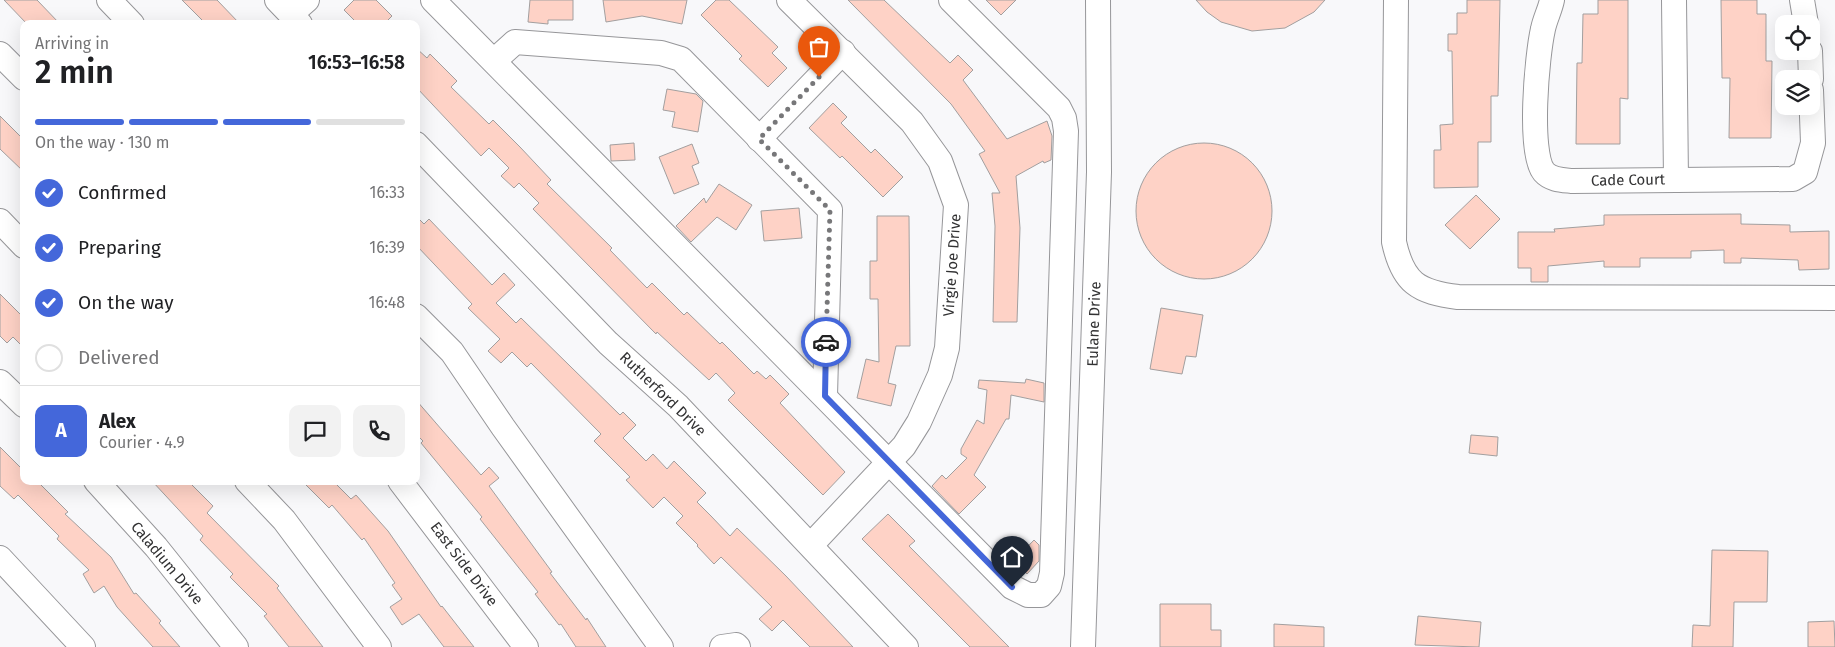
<!DOCTYPE html>
<meta charset="utf-8">
<style>
:root{--surface:#fff;--page:#f2f2f2;--text:#202124;--muted:#757577;--line:#e0e0e0;--accent:#4467da}
body{margin:0;font-family:"Fira Sans",sans-serif;background:var(--page);color:var(--text);height:100vh;display:flex;flex-direction:column;font-size:19px;white-space:nowrap}
*{box-sizing:border-box;margin:0}
p{font-size:16px;color:var(--muted)}
.icon{flex:none;width:28px;height:28px;fill:none;stroke:currentColor;stroke-width:2;stroke-linecap:round;stroke-linejoin:round}
.map{position:relative;flex:1;overflow:hidden}
.drawer{position:absolute;left:20px;top:20px;width:400px;height:465px;display:flex;flex-direction:column;background:var(--surface);border-radius:10px;box-shadow:0 5px 20px #0002}
.drawer>*{flex:none}
.tools{position:absolute;left:1775px;top:15px;display:grid;gap:10px}
.tools a{display:grid;place-items:center;width:45px;height:45px;border-radius:10px;background:var(--surface);box-shadow:0 5px 20px #0002;font-size:25px}
.pin{position:absolute;display:grid;place-items:center;width:42px;height:42px;color:#fff;margin:-51px -21px;border-radius:50% 50% 50% 0;rotate:-45deg;box-shadow:0 0 5px #0007}
.pin .icon{rotate:45deg}
.courier{position:absolute;display:grid;place-items:center;width:50px;height:50px;margin:-25px;border:4px solid #4467da;border-radius:50%;background:#fff;color:#222;box-shadow:0 1px 6px #0007}
.headline em{font-style:normal;font-weight:600}
.headline div{display:flex;flex-direction:column-reverse}
.headline{display:flex;align-items:center;justify-content:space-between;height:85px;padding:0 15px}
h1{font-size:32px;font-weight:600;line-height:38px}
.bar{display:grid;grid-template-columns:repeat(4,1fr);gap:8px 5px;align-content:center;height:60px;padding:0 15px}
.bar i{height:6px;border-radius:4px;background:var(--line)}
.bar .current{background:var(--accent)}
.bar p{grid-column:span 4}
.line{display:flex;align-items:center;gap:12px;padding:0 15px;border-top:1px solid var(--line)}
.line div{flex:1}
.round{display:grid;place-items:center;flex:none;width:52px;height:52px;border-radius:10px;background:var(--page)}
ol{padding:0 15px;list-style:none}
li{display:flex;align-items:center;gap:15px;height:55px}
li p{margin-inline-start:auto}
li .icon{padding:5px;border-radius:50%;background:var(--accent);color:#fff;stroke-width:4}
li:last-child{color:var(--muted)}
li i{width:28px;height:28px;border:2px solid var(--line);border-radius:50%}
.map>svg:first-child{display:block}
</style>
<div class="map">
<svg width="1835" height="647" viewBox="0 0 1835 647">
<rect width="100%" height="100%" fill="#f8f8fa"/>
<g fill="#fed2c6" stroke="#a29f9f">
<path d="M4,0H37L60,24H27Z"/>
<path d="M182,0H217L240,24H206Z"/>
<path d="M354,0H376L392,16L384,24H358L344,10Z"/>
<path d="M530,0H573V20H548V24L528,22Z"/>
<path d="M603,0H687L682,24L642,16L606,22Z"/>
<path d="M716,0H729L778,47L772,53L787,68L768,87L739,59L742,56L701,15Z"/>
<path d="M848,0H884L950,63L958,55L973,70L963,80L1007,139L1047,121L1052,136L1051,160L1044,163L1043,161L1016,176L1020,228L1017,322H993L995,226L992,193H1000L979,154L985,151L951,104Z"/>
<path d="M986,0H1016L1001,15Z"/>
<path d="M1196,0H1325L1314,12L1285,28L1252,31L1221,22L1207,12Z"/>
<path d="M1467,0H1500L1498,96H1491V142H1478V187L1434,188V150H1441L1440,125L1453,124L1452,51H1448V34H1457V13H1467Z"/>
<path d="M1598,0H1628V99L1620,98V144H1576L1577,63H1582L1583,14H1598Z"/>
<path d="M1721,0H1757V14H1766V61H1772L1771,138H1729L1730,78H1722Z"/>
<path d="M416,48L427,58L430,54L457,81L451,87L489,124L493,120L520,147L551,180L547,184L612,248L610,250L647,288L652,283L684,315L687,312L720,344L722,342L754,374L757,371L766,379L770,375L789,394L780,403L845,472L823,495L728,400L735,393L716,373L709,380L657,332L656,334L533,209L539,203L519,183L514,188L501,176L509,168L489,148L481,156L416,87Z"/>
<path d="M667,89L696,94L703,101L698,132L672,127L675,112L663,110Z"/>
<path d="M833,103L847,117L841,123L871,153L875,149L903,177L883,197L842,156L840,158L809,128Z"/>
<path d="M0,116L24,140V172L0,149Z"/>
<path d="M634,143L635,160L611,161L610,145Z"/>
<circle cx="1204" cy="211" r="68"/>
<path d="M692,144L699,163L692,166L699,184L674,194L659,157Z"/>
<path d="M719,184L752,205L736,230L717,217L691,242L676,226L704,198L706,203Z"/>
<path d="M1476,195L1500,219L1470,249L1445,225Z"/>
<path d="M799,208L802,238L764,241L761,211Z"/>
<path d="M1741,214V224L1790,225V232L1829,231V269L1799,270L1798,260L1741,258V263H1724V250L1691,251V258H1640V267H1604V261L1548,266V282H1531V268H1518V232H1555L1554,229L1604,225V215Z"/>
<path d="M416,216L424,224L429,219L492,285L504,273L515,285L496,303L516,323L521,318L620,415L623,412L636,425L623,438L646,461L653,454L667,469L674,461L706,493L697,502L711,516L730,536L737,528L786,576L853,647H810L783,620L772,631L759,619L772,607L721,557L714,564L697,546L698,545L676,523L683,516L664,497L653,508L626,480L630,477L594,441L601,434L531,363L527,367L512,352L501,363L488,351L500,339L468,308L472,304L416,245Z"/>
<path d="M877,216H909L910,346H896L888,383L896,385L891,406L857,398L866,359L879,362L878,299H870V261H877Z"/>
<path d="M0,294L24,318V348L13,337L7,343L0,336Z"/>
<path d="M1161,308L1203,315L1196,357L1186,356L1182,374L1150,369Z"/>
<path d="M1026,379L1044,383V402L1011,395L1009,419H1006L974,475L986,487L959,514L932,486L942,475L946,479L967,458L961,454V449L977,420L984,424L987,390L978,388L979,380L1025,383Z"/>
<path d="M416,400L481,475L489,467L499,478L489,486L552,572L550,573L586,620L587,618L606,647H576L561,624L559,625L535,594L538,592L480,519L482,517L421,443L423,441L416,434Z"/>
<path d="M1471,435L1498,437L1497,456L1469,453Z"/>
<path d="M0,447L24,471V481H37L68,512L65,514L111,557L134,594L136,593L161,621L159,623L180,647H153L117,607L104,586L94,593L83,574L89,570L57,539L59,536L18,495L14,499L0,486Z"/>
<path d="M152,481H188L213,506L207,513L279,586L277,588L323,647H289L264,616L267,614L230,577L233,574L200,540L203,536Z"/>
<path d="M302,481H333L351,499L356,495L388,531L441,607L442,606L474,647H444L419,614L402,625L390,607L402,599L392,585L395,583L364,538L362,540L332,505L329,508Z"/>
<path d="M888,514L915,541L909,546L1009,647H970L862,539Z"/>
<path d="M1034,540L1039,545V561L1027,574L1014,561Z"/>
<path d="M1712,550L1768,551L1767,602H1734L1733,647H1692L1693,625L1710,626Z"/>
<path d="M1160,604H1211V630H1221V647H1160Z"/>
<path d="M1418,616L1481,622L1479,647L1415,645Z"/>
<path d="M1834,621L1835,647H1808V622Z"/>
<path d="M1274,624L1324,627V647H1274Z"/>
</g>
<g fill="none" stroke-linecap="round" stroke-linejoin="round">
<defs>
<g id="minor">
<path d="M109,0L132,24"/>
<path d="M277,0L300,24"/>
<path d="M433,0L1012,587L1028,595H1041L1049,586L1052,573L1066,131L1064,118L1059,108L951,0"/>
<path d="M789,0L912,122L940,161L956,205L947,348L940,375L919,422L904,446L811,545"/>
<path d="M1396,0L1394,242C1403,283 1418,292 1458,297L1835,298"/>
<path d="M1552,0C1550,10 1545,19 1543,29C1537,55 1528,153 1544,172C1551,180 1563,180 1572,181L1793,179L1805,172L1813,143L1811,90"/>
<path d="M1674,0L1676,180"/>
<path d="M1802,0L1806,24"/>
<path d="M291,14L307,0"/>
<path d="M1810,51L1811,79"/>
<path d="M0,54L24,78"/>
<path d="M494,61L515,42L661,53L681,59L830,210L825,396"/>
<path d="M759,139L843,52"/>
<path d="M416,144L608,343L678,406L906,647"/>
<path d="M0,221L24,246"/>
<path d="M416,316L452,352L503,427L661,647"/>
<path d="M0,382L24,405"/>
<path d="M96,481L156,547L236,647"/>
<path d="M247,481L284,520L379,647"/>
<path d="M400,481L526,647"/>
<path d="M0,558L83,647"/>
<path d="M722,647L736,645L738,647"/>
<path d="M1083,647L1099,172L1098,0"/>
</g>
</defs>
<use href="#minor" stroke="#969699" stroke-width="26"/>
<use href="#minor" stroke="#fff" stroke-width="24"/>
</g>
<g fill="none" stroke-linecap="round" stroke-linejoin="round">
<path stroke="#777779" stroke-width="5" stroke-dasharray="0 9" d="M819,77L759,139L830,210L826,342"/>
<path stroke="#4467da" stroke-width="6" d="M826,342L825,396L1012,587"/>
</g>
<g text-anchor="middle" dominant-baseline="central" stroke-width="5" stroke-linejoin="round" paint-order="stroke">
<g font-size="15" fill="#323233" stroke="#fff">
<text transform="translate(1628 180) rotate(-1)">Cade Court</text>
<text transform="translate(952 265) rotate(-86)">Virgie Joe Drive</text>
<text transform="translate(1094 324) rotate(-88)">Eulane Drive</text>
<text transform="translate(663 394) rotate(44)">Rutherford Drive</text>
<text transform="translate(167 563) rotate(50)">Caladium Drive</text>
<text transform="translate(464 564) rotate(53)">East Side Drive</text>
</g>
</g>
</svg>
<div class="tools">
<a><svg class="icon" aria-label="locate" viewBox="0 0 24 24"><circle cx="12" cy="12" r="6"/><path d="M12 2v4M12 18v4M2 12h4M18 12h4"/></svg></a>
<a><svg class="icon" aria-label="layers" viewBox="0 0 24 24"><path d="M12 4l9 5-9 5-9-5zM3 14l9 5 9-5"/></svg></a>
</div>
<div class="pin" style="left:819px;top:77px;background:#ea580c"><svg class="icon" aria-label="bag" viewBox="0 0 24 24"><path d="M5 8h14l-1 12H6zM9 8a3 3 0 0 1 6 0"/></svg></div>
<div class="pin" style="left:1012px;top:587px;background:#1f2937"><svg class="icon" aria-label="home" viewBox="0 0 24 24"><path d="M3 11l9-7 9 7M6 9v11h12V9"/></svg></div>
<div class="courier" style="left:826px;top:342px"><svg class="icon" aria-label="car" viewBox="0 0 24 24"><path d="M5 17H2v-5l4-1 3-4h7l3 4 3 1v5h-3M9 17h6M6 11h13"/><circle cx="7" cy="17" r="2"/><circle cx="17" cy="17" r="2"/></svg></div>
<section class="drawer">
<div class="headline"><div><h1>2 min</h1><p>Arriving in</p></div><em>16:53–16:58</em></div>
<div class="bar"><i class="current"></i><i class="current"></i><i class="current"></i><i></i><p>On the way · 130 m</p></div>
<ol>
<li><svg class="icon" aria-label="check" viewBox="0 0 24 24"><path d="M5 12l5 5 9-10"/></svg>Confirmed<p>16:33</p></li>
<li><svg class="icon" aria-label="check" viewBox="0 0 24 24"><path d="M5 12l5 5 9-10"/></svg>Preparing<p>16:39</p></li>
<li><svg class="icon" aria-label="check" viewBox="0 0 24 24"><path d="M5 12l5 5 9-10"/></svg>On the way<p>16:48</p></li>
<li><i></i>Delivered</li>
</ol>
<div class="line" style="height:90px"><b class="round" style="background:var(--accent);color:#fff">A</b><div><b>Alex</b><p>Courier · 4.9</p></div><a class="round"><svg class="icon" aria-label="chat" viewBox="0 0 24 24"><path d="M4 5h16v11H9l-5 4z"/></svg></a><a class="round"><svg class="icon" aria-label="phone" viewBox="0 0 24 24"><path d="M5 4h4l2 5-3 2q2 4 5 5l2-3 5 2v4C11 20 4 13 5 4z"/></svg></a></div>
</section>
</div>
